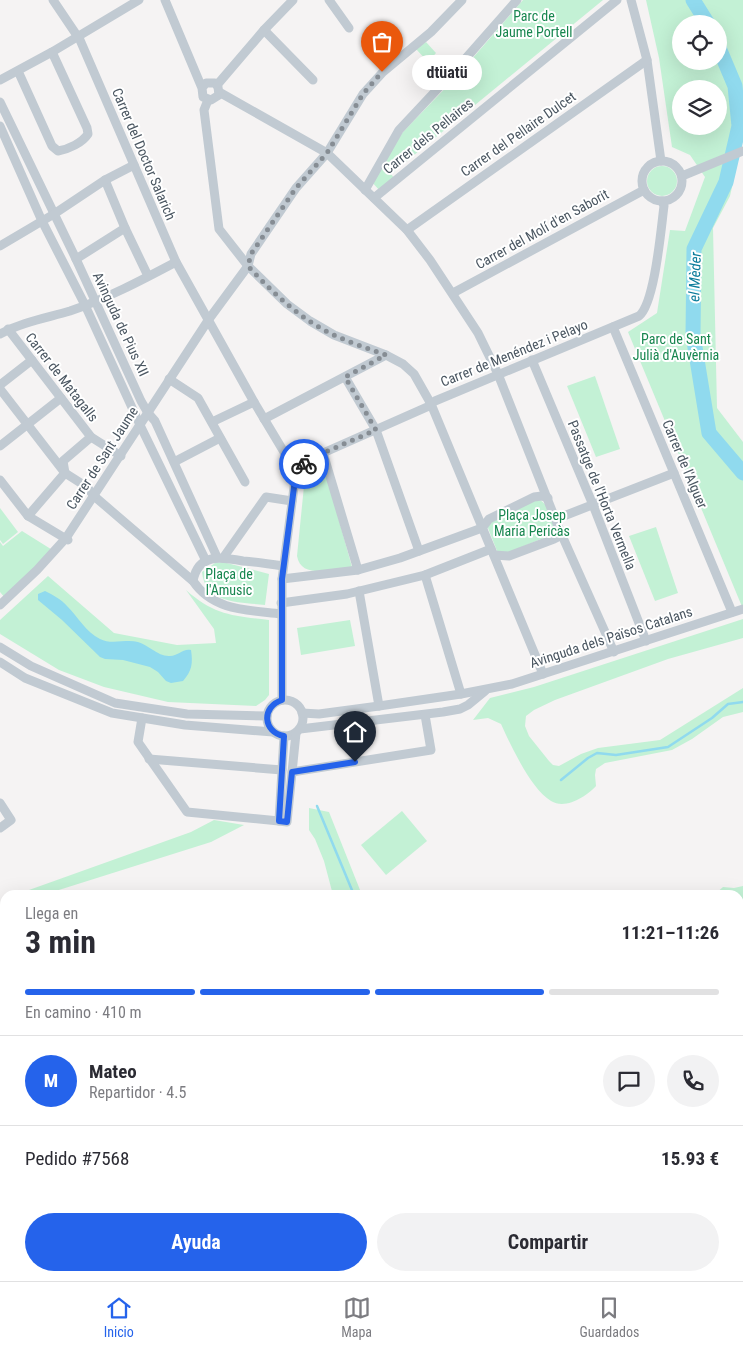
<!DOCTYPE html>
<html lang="es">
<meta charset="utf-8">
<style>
:root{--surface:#fff;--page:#f2f2f3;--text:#2b2b33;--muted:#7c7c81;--line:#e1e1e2;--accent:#2563eb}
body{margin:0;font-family:"Roboto Condensed",sans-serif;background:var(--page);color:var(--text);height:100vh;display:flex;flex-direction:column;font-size:19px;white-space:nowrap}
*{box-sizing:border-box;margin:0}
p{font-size:16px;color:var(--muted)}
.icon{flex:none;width:28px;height:28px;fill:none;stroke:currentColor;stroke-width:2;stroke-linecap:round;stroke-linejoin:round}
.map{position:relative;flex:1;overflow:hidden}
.panel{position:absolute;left:0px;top:890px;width:744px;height:391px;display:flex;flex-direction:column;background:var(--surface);border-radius:15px 15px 0 0;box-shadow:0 5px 20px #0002}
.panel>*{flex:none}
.tools{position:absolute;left:672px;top:15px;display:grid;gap:10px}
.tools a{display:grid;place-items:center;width:55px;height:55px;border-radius:50%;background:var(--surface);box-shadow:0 5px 20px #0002;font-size:25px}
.pin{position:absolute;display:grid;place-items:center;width:42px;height:42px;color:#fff;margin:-51px -21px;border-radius:50% 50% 50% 0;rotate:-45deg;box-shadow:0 0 5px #0007}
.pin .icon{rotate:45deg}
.courier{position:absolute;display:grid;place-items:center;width:50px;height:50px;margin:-25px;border:4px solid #2563eb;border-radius:50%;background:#fff;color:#222;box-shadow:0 1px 6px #0007}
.bubble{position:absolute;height:35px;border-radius:18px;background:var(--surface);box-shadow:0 5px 20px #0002;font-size:16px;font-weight:700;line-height:35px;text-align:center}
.headline em{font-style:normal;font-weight:700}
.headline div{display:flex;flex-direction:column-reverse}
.headline{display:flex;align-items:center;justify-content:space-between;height:85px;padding:0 25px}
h1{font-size:32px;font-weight:700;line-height:38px}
.bar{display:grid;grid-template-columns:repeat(4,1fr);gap:8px 5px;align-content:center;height:60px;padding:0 25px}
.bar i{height:6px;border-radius:4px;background:var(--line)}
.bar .on{background:var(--accent)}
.bar p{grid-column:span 4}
.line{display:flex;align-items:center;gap:12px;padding:0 25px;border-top:1px solid var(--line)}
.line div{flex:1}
.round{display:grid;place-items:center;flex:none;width:52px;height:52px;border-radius:26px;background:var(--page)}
.cta{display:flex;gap:10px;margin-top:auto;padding:10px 25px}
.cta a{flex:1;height:58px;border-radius:30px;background:var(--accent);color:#fff;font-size:20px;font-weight:700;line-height:58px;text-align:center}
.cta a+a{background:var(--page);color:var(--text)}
.dock{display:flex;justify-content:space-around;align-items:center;height:70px;border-top:1px solid var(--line);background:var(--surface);font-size:14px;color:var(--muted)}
.dock a{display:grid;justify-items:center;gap:2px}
.dock .on{color:var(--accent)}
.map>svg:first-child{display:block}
</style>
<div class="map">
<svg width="743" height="1281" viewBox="0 0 743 1281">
<rect width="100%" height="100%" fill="#f5f3f3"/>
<g fill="#c3f1d5" fill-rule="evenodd">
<path d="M523,0H603L391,174L395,179L380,191L371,181L402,133L458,75Z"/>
<path d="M646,0H743V138L730,196L713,228L717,408L743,442V609L628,332L657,313L670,230L685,231L705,177L690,155L672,147L659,58ZM681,24H719V61H681ZM681,89H719V126H681Z"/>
<path d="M426,42L436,53L428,62L416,49Z"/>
<circle cx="662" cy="181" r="15"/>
<path d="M595,376L620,449L596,457L567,386Z"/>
<path d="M323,463L352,567C334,569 301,580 297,556L305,476L309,471Z"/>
<path d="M540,500C549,505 555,523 556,533L507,553L497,551L488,528V524L534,501Z"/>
<path d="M0,508L18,532L3,544L0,540Z"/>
<path d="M656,527L678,593L655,601L629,536Z"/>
<path d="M22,531L54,551L6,599L0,592V542L3,546Z"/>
<path d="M223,562L269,574L265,605C240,602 205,604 202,572L215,563Z"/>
<path d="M48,576L114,633L177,645L216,643L214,629L186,590C214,615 233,616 269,620V695L265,700L256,706L168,702L104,687L59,670L0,634V620Z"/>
<path d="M743,619V638L668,659L555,700L534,710L526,716L525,726L529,736L549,761L553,765L559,766L581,754L598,748L660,740L743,688V712L723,717L692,739L672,750L605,763L596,769L595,775L596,786C587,796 566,810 551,801C531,789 511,746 501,724L488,718L473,720L490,698L534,687Z"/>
<path d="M350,620L355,646L301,655L297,628Z"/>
<path d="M309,808L329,812L362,895H333L324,861L315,839L309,830Z"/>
<path d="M402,811L427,841L386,875L361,845Z"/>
<path d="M214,820L244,825L211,842L43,895H15L191,832Z"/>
<path d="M743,886V944L739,947V895H714L723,887L734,888Z"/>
<path d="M5,1210V1234L0,1236V1212Z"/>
</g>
<path fill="#90daee" d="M45,591C53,595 61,599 67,606C78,617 86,632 100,639C111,645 126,639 138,642C149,645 158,657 170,656C178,656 183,648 191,650C193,663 192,671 183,681L171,683L166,681L158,672L150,667L123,660L105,659L100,657L62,620L38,600V594Z"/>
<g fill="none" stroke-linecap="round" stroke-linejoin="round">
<g stroke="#90daee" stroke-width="2.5">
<path d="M561,780L588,758L597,753L616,755L668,747L712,718L728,704L743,702"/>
<path d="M317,806L354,895"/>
</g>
<g stroke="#90daee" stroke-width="15">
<path d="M693,0L708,24"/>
<path d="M719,48L735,86L739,126L726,182L694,249L693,335L709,433L743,473"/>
<path d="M739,932L743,929"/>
<path d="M0,1218L5,1217"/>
</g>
<g stroke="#c1cad2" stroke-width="9">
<path d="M53,0L80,40L176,262L254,402L296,472"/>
<path d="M165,0L202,88L203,97L211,100L219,95L218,87L215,83H206L202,88"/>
<path d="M329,0L349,28"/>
<path d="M631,0L647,60L661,161"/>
<path d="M264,30L313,80"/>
<path d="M18,71L52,146L58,151C69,149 82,143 88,134L87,128L52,52"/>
<path d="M0,80L52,52L139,0"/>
<path d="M217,85L264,30L293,0"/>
<path d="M219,92L327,153L407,230L430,260L478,333L498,374L560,531L614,652"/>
<path d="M208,100L204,110L219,229L248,266L287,304L310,321L334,335L386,355L403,364L414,374L431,404L543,674"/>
<path d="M0,102L76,259L141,401L148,413L155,421L217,557"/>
<path d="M0,126L42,221L85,305L140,425L206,561"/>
<circle cx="662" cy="181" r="20"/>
<path d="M682,176L743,151"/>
<path d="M105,180L125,228L148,276"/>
<path d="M365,190L399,130L459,66L517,0"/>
<path d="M374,198L617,0"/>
<path d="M407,230L647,60"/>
<path d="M0,246L54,214L105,180L134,165"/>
<path d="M76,259L125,228"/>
<path d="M453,293L644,190"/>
<path d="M613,327L732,612"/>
<path d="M8,329L91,437L121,456"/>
<path d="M0,334C22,322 46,318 70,311C106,299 142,280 176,262"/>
<path d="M532,360L593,505L646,641"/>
<path d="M345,377L376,430L419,551"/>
<path d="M169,379L198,398L245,482"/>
<path d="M0,385L32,360"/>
<path d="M0,389L65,473L87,487L94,496L193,581C213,611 248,610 281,614"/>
<path d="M264,419L386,355"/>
<path d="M212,422L254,402"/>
<path d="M0,446L61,398"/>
<path d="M323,453L358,570"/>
<path d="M174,462L220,438"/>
<path d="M296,472L305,463L323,453L427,407L435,401L639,316C655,303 661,228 664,206L662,201"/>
<path d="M0,480L28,516L68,540"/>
<path d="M28,516L65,473L63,461L91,437"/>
<path d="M556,519L674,473"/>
<path d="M494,555L509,556L554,539L558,537L560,531"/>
<path d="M223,558L266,497L292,501"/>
<path d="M425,575L461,694"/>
<path d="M282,579L358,570L400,558L482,528L489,519L534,497L542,496L548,498"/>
<path d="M193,581C198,553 221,557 243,561C257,562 270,564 283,566"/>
<path d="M359,591L379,706"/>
<path d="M281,603L347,594L425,575L491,549"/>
<path d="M0,605L37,570L66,538L209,319L248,266L251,254L296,188L327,153L363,94L383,72L431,32L462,0"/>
<path d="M0,647L31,666L115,703L187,714L267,716"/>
<path d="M0,662L25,678L112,713L185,725L273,732"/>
<circle cx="285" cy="718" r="18"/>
<path d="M282,700V579L296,472"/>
<path d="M302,713L319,714L379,706L461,694L512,684L743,609"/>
<path d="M142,718L138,742L187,812L279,821"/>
<path d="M300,729L443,712L460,709L468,705L485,691"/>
<path d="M284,736L279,821L287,822L296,733"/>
<path d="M149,759L282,770"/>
<path d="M292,772L431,750L425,715"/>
<path d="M0,803L11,820L0,828"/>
</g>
</g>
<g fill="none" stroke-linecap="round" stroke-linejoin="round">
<path stroke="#868d94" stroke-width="5" stroke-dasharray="0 9" d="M304,464L323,453L376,430L345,377L386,355C369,349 352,343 336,336C301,320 273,293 248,266L251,254L296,188L327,153L363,94L382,72"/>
<path stroke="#2563eb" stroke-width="6" d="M304,464L296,472L282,579V700C261,707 263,732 284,736L279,821L287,822L292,772L355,762"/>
</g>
<g text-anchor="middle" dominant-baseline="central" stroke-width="4" stroke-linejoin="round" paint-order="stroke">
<g font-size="14" fill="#17864f" stroke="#fff">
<text x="534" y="16">Parc de<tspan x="534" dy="16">Jaume Portell</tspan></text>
<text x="676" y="339">Parc de Sant<tspan x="676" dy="16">Julià d'Auvèrnia</tspan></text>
<text x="532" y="515">Plaça Josep<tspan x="532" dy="16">Maria Pericàs</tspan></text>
<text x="229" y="574">Plaça de<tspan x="229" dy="16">l'Amusic</tspan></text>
</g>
<g font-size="14" fill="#4a5661" stroke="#fff">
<text transform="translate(518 134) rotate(-35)">Carrer del Pellaire Dulcet</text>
<text transform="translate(428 136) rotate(-39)">Carrer dels Pellaires</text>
<text transform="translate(144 154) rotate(67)">Carrer del Doctor Salarich</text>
<text transform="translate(542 229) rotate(-29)">Carrer del Molí d'en Saborit</text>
<text transform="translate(121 324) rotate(65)">Avinguda de Pius XII</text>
<text transform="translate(514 353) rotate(-22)">Carrer de Menéndez i Pelayo</text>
<text transform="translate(62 377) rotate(52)">Carrer de Matagalls</text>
<text transform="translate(102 458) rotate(-57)">Carrer de Sant Jaume</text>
<text transform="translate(685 464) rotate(67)">Carrer de l'Alguer</text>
<text transform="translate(602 495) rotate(68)">Passatge de l'Horta Vermella</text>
<text transform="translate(611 637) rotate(-18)">Avinguda dels Països Catalans</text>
</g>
<g font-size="15" font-style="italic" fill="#0c7c9b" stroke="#fff">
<text transform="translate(695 277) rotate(-88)">el Mèder</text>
</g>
</g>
</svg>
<div class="tools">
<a><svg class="icon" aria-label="locate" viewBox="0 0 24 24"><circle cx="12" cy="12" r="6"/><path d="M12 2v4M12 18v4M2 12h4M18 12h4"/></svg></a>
<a><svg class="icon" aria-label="layers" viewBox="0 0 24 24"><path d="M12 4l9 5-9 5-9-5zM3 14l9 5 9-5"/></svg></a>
</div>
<div class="pin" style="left:382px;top:72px;background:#ea580c"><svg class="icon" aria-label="bag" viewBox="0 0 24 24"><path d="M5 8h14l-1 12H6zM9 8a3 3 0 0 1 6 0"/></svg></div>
<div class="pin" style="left:355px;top:762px;background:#1f2937"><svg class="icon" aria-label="home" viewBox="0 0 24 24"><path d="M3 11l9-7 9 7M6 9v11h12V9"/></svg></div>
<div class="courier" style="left:304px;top:464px"><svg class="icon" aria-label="bike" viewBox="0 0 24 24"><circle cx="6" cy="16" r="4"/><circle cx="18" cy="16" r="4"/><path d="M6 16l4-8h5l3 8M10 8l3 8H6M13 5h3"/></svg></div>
<div class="bubble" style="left:412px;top:55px;width:70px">dtüatü</div>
<section class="panel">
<div class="headline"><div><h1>3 min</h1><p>Llega en</p></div><em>11:21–11:26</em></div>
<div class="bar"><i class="on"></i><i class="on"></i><i class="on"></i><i></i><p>En camino · 410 m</p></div>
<div class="line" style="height:90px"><b class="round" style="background:var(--accent);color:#fff">M</b><div><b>Mateo</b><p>Repartidor · 4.5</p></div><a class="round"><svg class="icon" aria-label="chat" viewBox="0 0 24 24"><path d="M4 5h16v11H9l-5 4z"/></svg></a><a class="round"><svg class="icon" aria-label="phone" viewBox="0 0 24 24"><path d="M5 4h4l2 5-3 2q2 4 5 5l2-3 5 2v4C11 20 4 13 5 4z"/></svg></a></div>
<div class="line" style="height:65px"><div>Pedido #7568</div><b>15.93 €</b></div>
<div class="cta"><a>Ayuda</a><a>Compartir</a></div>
</section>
</div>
<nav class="dock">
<a class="on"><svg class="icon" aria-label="home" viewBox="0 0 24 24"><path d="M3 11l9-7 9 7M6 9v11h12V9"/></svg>Inicio</a>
<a><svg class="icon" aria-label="map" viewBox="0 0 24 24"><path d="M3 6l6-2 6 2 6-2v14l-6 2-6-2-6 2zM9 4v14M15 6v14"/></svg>Mapa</a>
<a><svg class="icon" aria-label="saved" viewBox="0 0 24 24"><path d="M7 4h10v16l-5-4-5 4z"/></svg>Guardados</a>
</nav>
